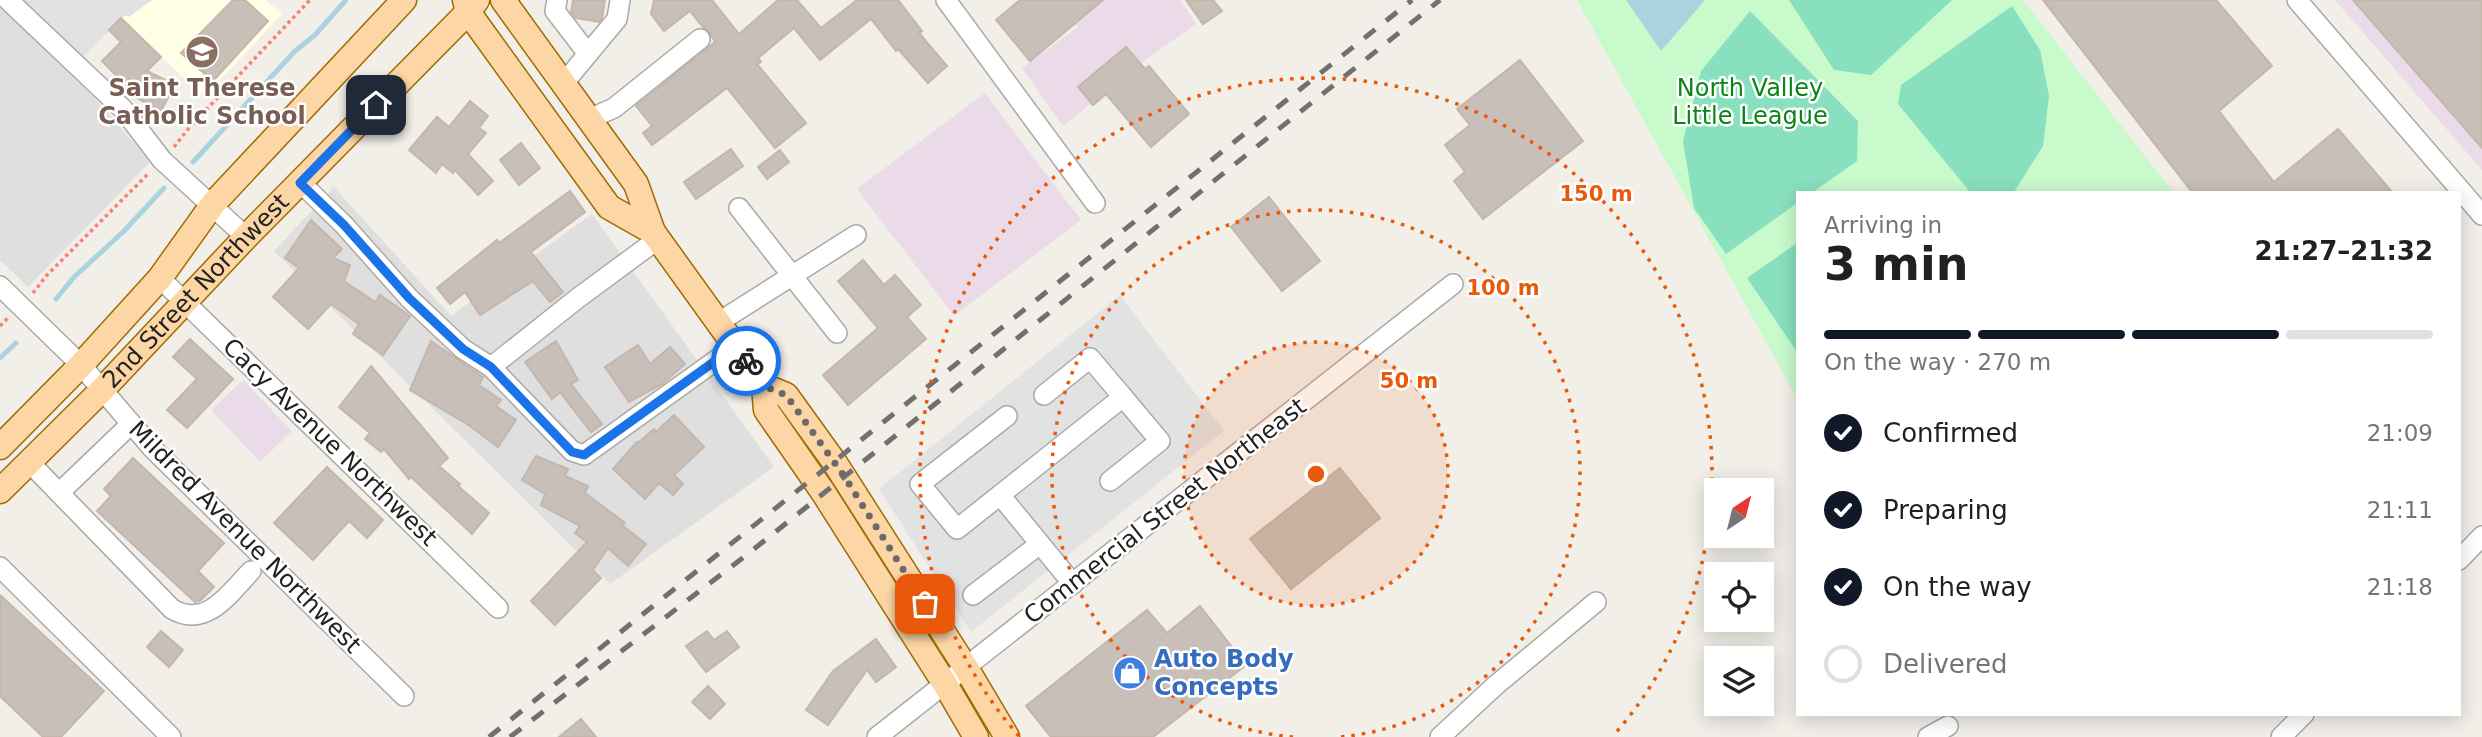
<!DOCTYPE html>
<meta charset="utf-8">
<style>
:root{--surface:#fff;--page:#f6f6f6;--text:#202124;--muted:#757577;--line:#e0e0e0;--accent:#111827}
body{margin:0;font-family:"DejaVu Sans",sans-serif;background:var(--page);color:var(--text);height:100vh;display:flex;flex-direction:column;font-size:26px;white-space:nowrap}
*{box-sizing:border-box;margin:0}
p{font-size:23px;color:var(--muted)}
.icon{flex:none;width:38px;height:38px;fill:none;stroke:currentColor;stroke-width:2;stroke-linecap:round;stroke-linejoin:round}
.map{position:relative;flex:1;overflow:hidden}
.drawer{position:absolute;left:1796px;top:191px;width:665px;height:525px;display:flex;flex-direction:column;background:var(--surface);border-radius:0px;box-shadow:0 4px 18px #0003}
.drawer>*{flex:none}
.needle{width:46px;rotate:35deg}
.controls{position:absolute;left:1704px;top:478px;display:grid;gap:14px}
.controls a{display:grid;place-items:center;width:70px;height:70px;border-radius:0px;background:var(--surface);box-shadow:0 4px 18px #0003;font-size:35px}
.pin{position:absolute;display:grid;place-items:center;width:60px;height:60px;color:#fff;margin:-30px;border-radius:14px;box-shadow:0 4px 10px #0006}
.courier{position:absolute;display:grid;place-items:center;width:70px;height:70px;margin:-35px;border:5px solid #1a73e8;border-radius:50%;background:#fff;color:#222;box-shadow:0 2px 9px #0007}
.headline em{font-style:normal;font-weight:800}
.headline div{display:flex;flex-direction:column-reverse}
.headline{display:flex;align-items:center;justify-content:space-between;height:119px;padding:0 28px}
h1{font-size:46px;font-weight:800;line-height:52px}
.bar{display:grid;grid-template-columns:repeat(4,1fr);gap:10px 7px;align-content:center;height:84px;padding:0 28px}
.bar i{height:9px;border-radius:5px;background:var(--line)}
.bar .selected{background:var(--accent)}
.bar p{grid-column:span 4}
ol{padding:0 28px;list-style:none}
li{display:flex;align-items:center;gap:21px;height:77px}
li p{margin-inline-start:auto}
li .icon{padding:7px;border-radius:50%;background:var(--accent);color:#fff;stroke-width:4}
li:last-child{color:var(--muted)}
li i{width:38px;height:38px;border:4px solid var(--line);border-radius:50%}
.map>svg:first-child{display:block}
</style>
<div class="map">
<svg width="2482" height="737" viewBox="0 0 2482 737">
<rect width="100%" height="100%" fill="#f2efe9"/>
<g fill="#e0dfdf">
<path d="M0,5L93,96L150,162L28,287L0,260Z"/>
<path d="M334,187L451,316L592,214L774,467L610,584L274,251Z"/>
</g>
<g fill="#ebdbe8">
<path d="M1070,0H1180L1196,24L1145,60L1063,126L1022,68L1078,27L1063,5Z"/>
<path d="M2335,0H2482V170Z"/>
<path d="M985,93L1081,220L954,316L857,189Z"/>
<path d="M243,380L292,431L260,462L211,410Z"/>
</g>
<path fill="#ffffe5" d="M42,0H266L282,14L204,97L121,19Z"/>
<path fill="#c8facc" d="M1577,0H2023L2173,192H1797V398Z"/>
<g fill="#88e0be">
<path d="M1789,0H1952L1871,75L1834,70Z"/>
<path d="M2012,6L2040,50L2049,96L2043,146L2014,192H1970L1898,104L1901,85Z"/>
<path d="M1750,11L1858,121L1857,161L1813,192H1797V203L1726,254L1694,208L1683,141L1701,71Z"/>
<path d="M1797,243V352L1747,278Z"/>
</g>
<g fill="#e2e2e2">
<path d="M21,0H152L129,17L125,15L82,58Z"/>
<path d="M1120,295L1224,431L971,632L879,489Z"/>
</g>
<path fill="#aad3df" d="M1626,0H1705L1661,51Z"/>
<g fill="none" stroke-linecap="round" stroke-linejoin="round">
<g stroke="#aad3df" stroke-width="5">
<path d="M193,162L295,51L315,35L346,0"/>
<path d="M56,299L74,277L123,232L164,188"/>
<path d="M0,358L16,343"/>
</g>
</g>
<g fill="#c7bfb8" stroke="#c4b6ab" stroke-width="2">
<path d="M233,0H245L268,21L213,81L181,53Z"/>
<path d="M573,0H605L602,18L599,22L576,18L571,12Z"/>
<path d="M654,0H712L739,34L778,0H797L821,28L857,0H898L922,31L919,33L947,66L928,83L898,49L896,51L871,19L820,60L794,28L758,58L761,62L757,64L806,123L775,148L727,88L652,145L643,133L652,126L636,106L715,42L709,31L703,27L690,11L664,31L651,14Z"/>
<path d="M1020,0H1103L1030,61L996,20Z"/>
<path d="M1186,0H1213L1222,11L1203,24Z"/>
<path d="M2043,0H2216L2272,66L2219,111L2274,182L2338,129L2392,192H2192Z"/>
<path d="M2353,0H2482V148Z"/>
<path d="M121,18L161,57L147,71L175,85L161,111L135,97L136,96L102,61L121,42L109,30Z"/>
<path d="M1126,47L1145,69L1149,66L1189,114L1151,147L1106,94L1093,105L1078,87Z"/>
<path d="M1520,60L1583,141L1483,219L1454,181L1465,172L1445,145L1470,125L1457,109Z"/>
<path d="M470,101L488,116L479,128L486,133L468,154L493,181L478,195L455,170L453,173L442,164L436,173L409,150L437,117L449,127Z"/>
<path d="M521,143L540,168L519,185L500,160Z"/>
<path d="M731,149L743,166L696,199L684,182Z"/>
<path d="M780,150L789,162L767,179L758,167Z"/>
<path d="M570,191L585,212L531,252L563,292L550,302L533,281L480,315L465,292L450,304L437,288L497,240L499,243Z"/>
<path d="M1269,197L1320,261L1282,291L1231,227Z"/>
<path d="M311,220L342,249L333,258L350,265L344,281L375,302L380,295L410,316L383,355L353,334L359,324L331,304L308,329L273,297L299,268L285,258Z"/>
<path d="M863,260L884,285L895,275L921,305L907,317L926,339L848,405L823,375L878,328L838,281Z"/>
<path d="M190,339L233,379L187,428L167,410L197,379L173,357Z"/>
<path d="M431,341L483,377L479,385L501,400L496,406L516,420L498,447L470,426L410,390Z"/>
<path d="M556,341L578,380L571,384L602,424L591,432L560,392L552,399L525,362Z"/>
<path d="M638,345L650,364L670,347L685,364L662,384L629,402L605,367Z"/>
<path d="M371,366L448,458L439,466L460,484L458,486L489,513L472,534L411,477L409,479L384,449L381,452L365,439L370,433L339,407Z"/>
<path d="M674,415L704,447L674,475L683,484L673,495L659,483L645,499L613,469L637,442L638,443L654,429L656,432Z"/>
<path d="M536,456L568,469L565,476L588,486L585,493L625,523L623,526L646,544L628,566L608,548L593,570L601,578L555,625L531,601L587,542L575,533L580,526L541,505L545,494L522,480Z"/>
<path d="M133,458L224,543L198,571L214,587L201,600L195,602L97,511L111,496L104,489Z"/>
<path d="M327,467L383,520L367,538L349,521L313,560L274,523Z"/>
<path d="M1340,468L1380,518L1291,589L1250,539Z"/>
<path d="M0,595L104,691L61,737H43L0,696Z"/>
<path d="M1200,606L1246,665L1153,737H1051L1026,706L1147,610L1167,633Z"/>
<path d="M161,631L183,650L169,667L147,647Z"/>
<path d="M707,631L714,640L727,631L739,647L706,672L686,646Z"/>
<path d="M876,639L896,667L876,682L867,670L828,725L806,710L833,671Z"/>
<path d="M708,686L725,704L710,719L692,702Z"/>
<path d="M581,719L596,737H559Z"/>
</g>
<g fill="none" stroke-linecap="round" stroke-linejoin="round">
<defs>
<g id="minor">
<path d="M8,0L123,109L162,160L246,237"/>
<path d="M557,0L555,11L588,54"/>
<path d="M946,0L1095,203"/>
<path d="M2297,0L2482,215"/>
<path d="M563,84L617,19L620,0"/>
<path d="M589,119L614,108L700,39"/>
<path d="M300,182L344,225L409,298L463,349L491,367L572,451L584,455L736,346"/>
<path d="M739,208L837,333"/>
<path d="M160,278L498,608"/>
<path d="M0,286L81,365L153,449L404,696"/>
<path d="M719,322L856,235"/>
<path d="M491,367L578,298L658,239"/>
<path d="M1044,395L1090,358L1123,397"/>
<path d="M30,463L172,609C206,629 229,594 251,571"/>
<path d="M59,493L131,424"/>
<path d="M1000,495L957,529L920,484L1007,416"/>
<path d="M2459,560L2482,536"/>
<path d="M0,567L171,737"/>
<path d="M1073,584L1000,495L1123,397L1160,441L1110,481"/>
<path d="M973,595L1040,544"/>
<path d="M877,737L1453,284"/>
<path d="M1440,737L1496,685L1596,602"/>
<path d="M1928,737L1948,726"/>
<path d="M2281,737L2304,714"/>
</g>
<g id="major">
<path d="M465,0L468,12L609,207L653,232"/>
<path d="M503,0L636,184L653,232L764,386L766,410L823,492L945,684L976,737"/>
<path d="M764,386L786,395L835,463L966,668L1007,737"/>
<path d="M0,447L81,365L160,278L213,204L404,0"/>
<path id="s1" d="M0,491L102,390L246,237L468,12L477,0"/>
</g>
</defs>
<use href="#minor" stroke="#a9a9a9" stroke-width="22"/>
<use href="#major" stroke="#a06b00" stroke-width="27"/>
<g stroke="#fa8072" stroke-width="3.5" stroke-dasharray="3.5 3.5" stroke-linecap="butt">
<path d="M174,147L189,128L310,0"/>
<path d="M33,293L47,275L149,173"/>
<path d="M0,326L8,318"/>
</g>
<use href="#minor" stroke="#fff" stroke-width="19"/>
<use href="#major" stroke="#fcd6a4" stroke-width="24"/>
<g stroke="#707070" stroke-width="5" stroke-dasharray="14 14" stroke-linecap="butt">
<path d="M489,737L1412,0"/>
<path d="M510,737L749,553L1440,0"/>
</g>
</g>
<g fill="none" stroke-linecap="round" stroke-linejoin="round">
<path stroke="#6b6a68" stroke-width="7" stroke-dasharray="0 12.6" d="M746,361L764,386L786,395L844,476L925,604"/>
<path stroke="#1a73e8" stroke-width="9" d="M376,105L300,183L344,225L409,298L463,349L491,367L572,452L584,455L736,346L746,361"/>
</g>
<circle cx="1316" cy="474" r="132" fill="#e8590c" fill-opacity=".12"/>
<g fill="none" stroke="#e8590c" stroke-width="3.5" stroke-dasharray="3.5 7">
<circle cx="1316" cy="474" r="132"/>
<path d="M1293 737A264 264 0 1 1 1339 737"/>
<path d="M1019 736A396 396 0 1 1 1613 736"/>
</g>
<defs>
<symbol id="school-disc" viewBox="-11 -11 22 22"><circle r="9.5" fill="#8d6e63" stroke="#fff"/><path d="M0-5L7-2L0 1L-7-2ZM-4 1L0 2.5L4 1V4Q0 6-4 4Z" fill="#fff"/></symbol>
<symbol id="shop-disc" viewBox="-11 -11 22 22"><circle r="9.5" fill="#3f7fe0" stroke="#fff"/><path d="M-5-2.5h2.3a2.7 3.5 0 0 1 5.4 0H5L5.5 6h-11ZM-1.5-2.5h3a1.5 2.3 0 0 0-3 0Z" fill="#fff"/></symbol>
</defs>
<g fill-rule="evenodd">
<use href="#school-disc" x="183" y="33" width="38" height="38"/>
<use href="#shop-disc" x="1111" y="654" width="38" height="38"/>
</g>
<g text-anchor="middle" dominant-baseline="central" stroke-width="5" stroke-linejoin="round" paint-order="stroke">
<g font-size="24" font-weight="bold" fill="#785e54" stroke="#fff">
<text x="202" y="88">Saint Therese<tspan x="202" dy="28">Catholic School</tspan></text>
</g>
<g font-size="24" fill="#0c8416" stroke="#fff">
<text x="1750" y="88">North Valley<tspan x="1750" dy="28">Little League</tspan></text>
</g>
<g font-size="24" fill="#222" stroke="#fff">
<text stroke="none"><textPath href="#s1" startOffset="280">2nd Street Northwest</textPath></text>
<text transform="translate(330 442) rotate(44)">Cacy Avenue Northwest</text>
<text transform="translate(1165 511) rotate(-38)">Commercial Street Northeast</text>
<text transform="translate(245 537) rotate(45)">Mildred Avenue Northwest</text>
</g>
<g font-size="24" font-weight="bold" fill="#366cbe" stroke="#fff" text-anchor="start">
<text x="1154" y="659">Auto Body<tspan x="1154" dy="28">Concepts</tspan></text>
</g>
</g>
<circle cx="1316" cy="474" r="10" fill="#e8590c" stroke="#fff" stroke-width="3.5"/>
<g font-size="21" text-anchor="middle" font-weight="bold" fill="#e8590c" stroke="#fff" stroke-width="5" stroke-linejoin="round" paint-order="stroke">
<text x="1596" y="201">150 m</text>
<text x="1503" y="295">100 m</text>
<text x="1409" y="388">50 m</text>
</g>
</svg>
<div class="controls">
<a><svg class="needle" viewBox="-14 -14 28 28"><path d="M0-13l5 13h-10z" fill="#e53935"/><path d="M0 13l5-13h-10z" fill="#757577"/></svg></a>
<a><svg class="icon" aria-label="locate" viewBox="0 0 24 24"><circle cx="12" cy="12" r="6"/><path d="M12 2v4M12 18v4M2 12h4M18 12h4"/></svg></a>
<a><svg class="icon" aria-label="layers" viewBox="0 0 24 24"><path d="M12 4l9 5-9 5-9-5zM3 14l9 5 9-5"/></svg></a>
</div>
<div class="pin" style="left:925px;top:604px;background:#ea580c"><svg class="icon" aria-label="bag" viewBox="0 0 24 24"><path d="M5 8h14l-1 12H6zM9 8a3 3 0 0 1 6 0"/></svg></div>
<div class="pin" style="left:376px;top:105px;background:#1f2937"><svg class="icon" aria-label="home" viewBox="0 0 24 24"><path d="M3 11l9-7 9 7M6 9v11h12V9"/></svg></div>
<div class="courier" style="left:746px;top:361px"><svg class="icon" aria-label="bike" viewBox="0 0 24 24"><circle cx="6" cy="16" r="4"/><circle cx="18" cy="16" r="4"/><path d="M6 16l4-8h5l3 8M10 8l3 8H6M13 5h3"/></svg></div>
<section class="drawer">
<div class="headline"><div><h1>3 min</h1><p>Arriving in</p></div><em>21:27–21:32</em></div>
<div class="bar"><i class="selected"></i><i class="selected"></i><i class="selected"></i><i></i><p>On the way · 270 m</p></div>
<ol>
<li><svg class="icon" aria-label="check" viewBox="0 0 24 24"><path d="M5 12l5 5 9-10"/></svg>Confirmed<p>21:09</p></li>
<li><svg class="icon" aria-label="check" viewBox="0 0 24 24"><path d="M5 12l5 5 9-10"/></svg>Preparing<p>21:11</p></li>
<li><svg class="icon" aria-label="check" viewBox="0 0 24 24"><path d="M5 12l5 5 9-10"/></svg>On the way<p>21:18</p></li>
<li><i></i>Delivered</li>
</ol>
</section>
</div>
